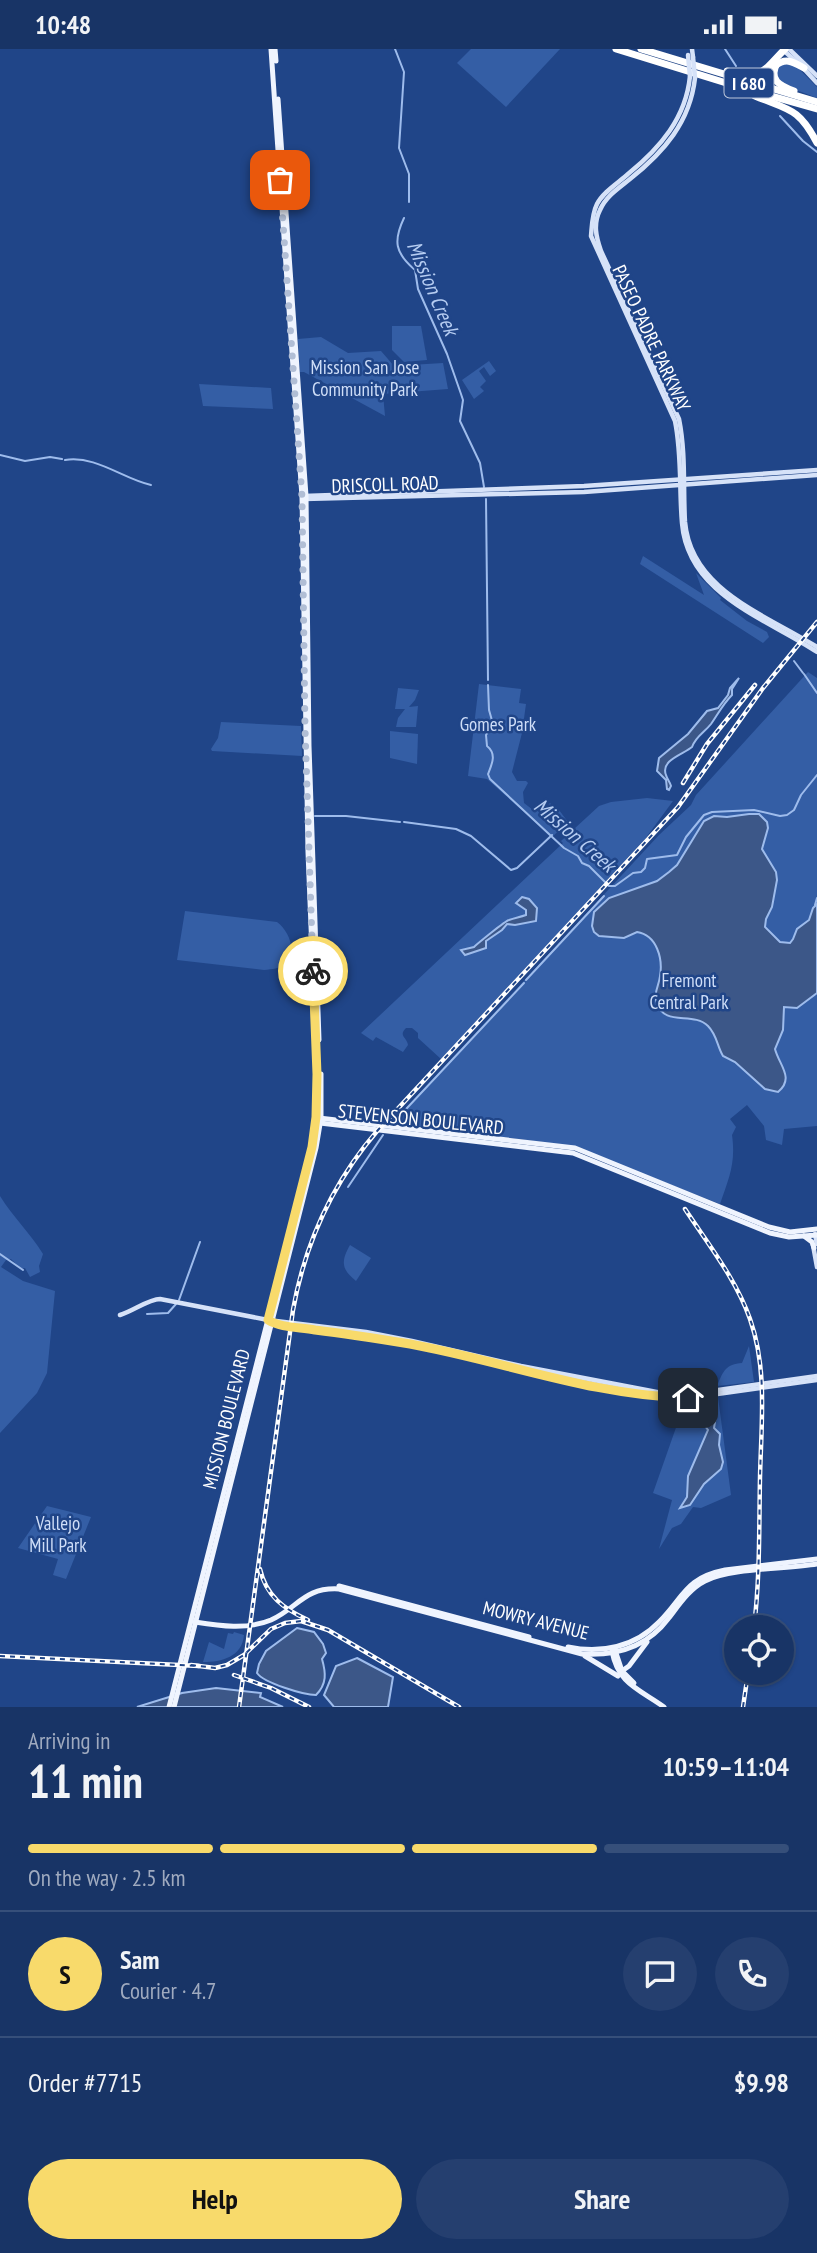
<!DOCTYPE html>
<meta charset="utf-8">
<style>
:root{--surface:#183466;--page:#253f6f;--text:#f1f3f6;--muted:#9faabf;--line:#364f7a;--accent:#f8da6b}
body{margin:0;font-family:"PT Sans Narrow",sans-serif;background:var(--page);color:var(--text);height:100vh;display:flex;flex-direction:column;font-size:26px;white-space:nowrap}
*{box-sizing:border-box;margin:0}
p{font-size:23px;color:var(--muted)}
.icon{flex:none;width:38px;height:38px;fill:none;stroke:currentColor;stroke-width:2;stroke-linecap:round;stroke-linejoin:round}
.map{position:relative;height:1658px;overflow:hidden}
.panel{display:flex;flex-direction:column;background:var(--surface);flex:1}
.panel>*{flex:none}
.tools{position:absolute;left:724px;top:1566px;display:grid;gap:14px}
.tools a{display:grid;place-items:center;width:70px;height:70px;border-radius:50%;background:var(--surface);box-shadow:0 2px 5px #0004,0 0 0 2px var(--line);font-size:35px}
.pin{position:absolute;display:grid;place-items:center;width:60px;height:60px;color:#fff;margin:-30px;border-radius:14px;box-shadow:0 4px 10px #0006}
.courier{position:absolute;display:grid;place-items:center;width:70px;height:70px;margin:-35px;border:5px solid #f8da6b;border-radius:50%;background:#fff;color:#222;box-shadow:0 2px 9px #0007}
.headline em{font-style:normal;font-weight:600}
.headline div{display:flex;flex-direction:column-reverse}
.headline{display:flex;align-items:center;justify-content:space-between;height:119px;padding:0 28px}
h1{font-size:46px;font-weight:600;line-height:52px}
.bar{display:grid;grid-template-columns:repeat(4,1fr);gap:10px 7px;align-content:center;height:84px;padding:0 28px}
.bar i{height:9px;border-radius:5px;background:var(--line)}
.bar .selected{background:var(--accent)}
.bar p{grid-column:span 4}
.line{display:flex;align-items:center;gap:18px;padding:0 28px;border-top:2px solid var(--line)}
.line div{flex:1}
.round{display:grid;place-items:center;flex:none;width:74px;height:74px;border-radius:37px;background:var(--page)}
.cta{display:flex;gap:14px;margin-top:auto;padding:14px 28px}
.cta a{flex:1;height:80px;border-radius:42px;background:var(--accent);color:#111;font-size:28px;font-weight:600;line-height:80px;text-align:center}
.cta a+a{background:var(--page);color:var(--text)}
.status{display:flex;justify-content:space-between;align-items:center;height:49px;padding:0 35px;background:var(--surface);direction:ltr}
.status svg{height:19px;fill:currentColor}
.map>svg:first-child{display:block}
</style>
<div class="status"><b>10:48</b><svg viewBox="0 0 49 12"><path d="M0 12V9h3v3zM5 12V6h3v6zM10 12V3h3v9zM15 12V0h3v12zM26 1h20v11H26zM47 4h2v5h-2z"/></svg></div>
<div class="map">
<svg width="817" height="1658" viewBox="0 0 817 1658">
<rect width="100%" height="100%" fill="#204588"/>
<g fill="#345ea5">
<path d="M471,0H560L506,58L457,14Z"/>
<path d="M780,15H794L817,38V49L778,34L775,21Z"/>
<path d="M392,277H421L427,311L404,313L392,301Z"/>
<path d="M321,288L348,304L381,302L394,317L443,314L448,340L383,345L385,367L304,323H300L298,290Z"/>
<path d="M489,312L496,322L490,327L484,318L479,322L486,332L480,338L484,342L474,350L462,331Z"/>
<path d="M199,335L271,339L273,360L203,357Z"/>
<path d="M643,507L704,546L696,524L721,549L720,551L747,572L767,583L769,588L763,594L640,515Z"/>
<path d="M808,623L817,629V1077L784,1080L782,1096L766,1091L764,1077L747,1056L730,1070L736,1078L732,1086C736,1114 729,1129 720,1155L572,1097L392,1074L659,786L691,756L696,746Z"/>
<path d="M479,635L521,640L519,654L526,655L522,684L512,723L517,732H526L528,734L523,743L524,754L533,761H544L550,754L556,760L559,761L568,773L552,788L487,730L468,727Z"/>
<path d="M398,639L419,641L415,651L409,658L418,657L416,678H396L398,669L405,660H395Z"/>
<path d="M221,673L301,677L302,707L212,702L211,700L218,689Z"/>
<path d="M390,682L418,685L417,715L390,709Z"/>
<path d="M647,749L673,752L645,790L441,1010L418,989V984L412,979H406C398,987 407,988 408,996L403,1003L376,988L373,992L361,984L563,794L561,792L599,757L611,753Z"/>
<path d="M185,862L277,873C288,881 298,902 286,914C280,920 272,920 264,921L177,911Z"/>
<path d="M0,1147C13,1168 30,1184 43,1205L39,1217L40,1223L30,1228L25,1219L21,1220L11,1210L6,1211L1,1218L23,1232L55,1242L47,1324L37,1344L0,1384Z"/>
<path d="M350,1196L371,1209L356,1232C341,1220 341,1212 350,1196Z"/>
<path d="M749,1297L754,1333L717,1337C723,1322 726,1315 742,1314Z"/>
<path d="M718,1348L731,1446L701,1459L693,1458L681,1475L672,1479L659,1500L672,1451L653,1444L685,1353Z"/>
<path d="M47,1457L91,1468L66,1530L53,1526L58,1510L18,1499Z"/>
<path d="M234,1583L244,1586C242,1608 222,1613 203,1613L209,1593L224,1600L228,1584L233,1585Z"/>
</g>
<g fill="#3c5788" stroke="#9ebcec" stroke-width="2">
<path d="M739,629L732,640V646C723,655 718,665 711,675C704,684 696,687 692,698C684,705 660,711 666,726C667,730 670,733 671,737L669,741L667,740L666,731L657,722L659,709L688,685L707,662L718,659L728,646L730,639Z"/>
<path d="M749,765H759L767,773L768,779L762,800L776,823L777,831L772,858L766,870L765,878L780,893L790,894L793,890L797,880L809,871L813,859L817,855V944L797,959L784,958L783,981L775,1000C779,1016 795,1029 778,1043L765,1040L735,1013L723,1007C717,997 717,986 708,977C693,962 664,978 657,954C653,944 659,937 660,927C663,910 657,886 637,883L624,889L599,887L594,883L592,877L594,863L609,849L657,832L669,823L677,816L704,772L714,767L727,768Z"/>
<path d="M522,848L529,850L537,859L536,872L515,876L507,875L502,881L486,892V899L465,906L461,901L474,898C477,895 505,872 509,871C515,869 520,868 526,866V861L516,854Z"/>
<path d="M716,1366L714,1379L720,1385L719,1396L723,1413L721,1420L704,1435L690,1456L680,1459L687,1448L688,1427L708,1381L705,1377L711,1376Z"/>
<path d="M297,1579L314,1583L323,1595L326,1604L322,1610C326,1624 327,1635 316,1646C304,1646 264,1634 257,1624L259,1615L266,1602Z"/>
<path d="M357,1609L393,1628L388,1658H334L324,1646L336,1617Z"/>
<path d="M216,1639L261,1644L260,1648L283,1658H137L182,1644Z"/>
</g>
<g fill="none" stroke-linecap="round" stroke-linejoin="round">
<g stroke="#9ebcec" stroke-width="2">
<path d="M395,0L404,23L399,99L409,125V153"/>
<path d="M725,0L736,17"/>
<path d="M780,67L803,92L817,103"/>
<path d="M404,169C393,192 395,204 415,221L418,240L447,305L461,345L463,351L460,372L480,414L484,438"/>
<path d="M0,406L25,412L50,408L62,410"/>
<path d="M65,411C96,406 123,430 151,436"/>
<path d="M486,450L488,631"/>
<path d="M794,612L803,624"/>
<path d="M804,625L817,644"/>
<path d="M488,636L489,661L493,675L486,686L487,697C497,705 492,715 488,725L490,730L564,799L578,807L582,814L589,817L609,837H615L633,824L641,823L645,819L647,810L677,806L686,788L704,766L712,763L754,761L780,767L787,766L794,761L801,746L817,726"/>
<path d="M315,767H346L400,773"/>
<path d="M404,773L456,780L471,787L511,821L517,819L552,786"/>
<path d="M815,856L817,849"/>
<path d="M526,931L604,847"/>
<path d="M393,1074L524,934"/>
<path d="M348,1138L383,1086"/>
<path d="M0,1205L23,1221"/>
<path d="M179,1251L200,1193"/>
<path d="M147,1265L168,1264L176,1255"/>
</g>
<g stroke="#d6e2f8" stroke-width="4.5">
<path d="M692,0L693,8"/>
<path d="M789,0L817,27"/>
<path d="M783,1L798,14"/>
<path d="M804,20L817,34"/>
<path d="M690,27C686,69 660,99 628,125C618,134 603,143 597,155C592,165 592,176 591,187L675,372C682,406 679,440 682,474C688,546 766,569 817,603"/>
<path d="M695,29C690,73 664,103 630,130C619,139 606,147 600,161C593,175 596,188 601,202L679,370C686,405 683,439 685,473C691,542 767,566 817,598"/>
<path d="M304,447L584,437L817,421"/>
<path d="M304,450L584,443L817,426"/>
<path d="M815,1185L817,1195"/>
<path d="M813,1196L817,1218"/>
<path d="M120,1266C133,1262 149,1250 160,1250L268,1271L366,1283L412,1292L521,1317L662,1344L711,1342L817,1327"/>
<path d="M272,1274L414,1296L524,1322L662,1348L689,1349L817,1331"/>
</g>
<g stroke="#eff4fe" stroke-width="5">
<path d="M275,0L276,12"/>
<path d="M278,50L306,447L309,697L319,991"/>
<path d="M319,1069L575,1099L769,1178L790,1183L817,1180"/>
<path d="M320,1074L573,1104L770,1184L789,1188L817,1186"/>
<path d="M804,1187L812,1193L814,1199"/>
<path d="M339,1537L529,1588"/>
<path d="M195,1573C220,1577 247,1581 271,1571C298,1559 304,1538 339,1540L582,1605C616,1607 647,1598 668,1570C679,1556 689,1540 705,1532C730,1519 787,1520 817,1515"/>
<path d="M568,1598C601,1605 635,1598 659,1573C684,1548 685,1529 725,1521L817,1510"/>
<path d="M615,1601L622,1622L634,1634"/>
<path d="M612,1602C618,1635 639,1640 664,1658"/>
<path d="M585,1607L618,1627"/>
<path d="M622,1622L629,1617L647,1593"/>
<path d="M169,1658L312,1098L316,1068L317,1025L308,803L302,448L271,0"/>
<path d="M174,1658L316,1099L321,1069V1025"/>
</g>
<g stroke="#fff" stroke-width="7">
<path d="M616,0L736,37L817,60"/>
<path d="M641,0L817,53"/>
<path d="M777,14C768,31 780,37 794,42"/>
<path d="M775,17C786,8 793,13 804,19"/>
<path d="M727,22C763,31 762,23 785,0"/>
<path d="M755,47C789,61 799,59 817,94"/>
</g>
<defs>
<g id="rail">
<path d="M683,734L707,695L755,636"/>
<path d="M685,1160C708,1195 736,1230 750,1270C768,1321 761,1376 760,1429C759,1479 760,1529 754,1578"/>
<path d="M260,1520C266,1547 284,1560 308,1571"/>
<path d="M0,1607L199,1617"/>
<path d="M191,1616L215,1619L227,1616L244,1606L271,1580L285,1574L301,1572L328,1581L459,1658"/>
<path d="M234,1626L271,1639L309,1658"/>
<path d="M239,1658L293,1261C305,1194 333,1133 378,1081L678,758L763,639L817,573"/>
<path d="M743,1658L748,1624"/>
</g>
</defs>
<use href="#rail" stroke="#fff" stroke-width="4.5"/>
<use href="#rail" stroke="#204588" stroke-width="2" stroke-dasharray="5" stroke-linecap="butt"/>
<g stroke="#d6e2f8" stroke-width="4.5">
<path d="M688,6L690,27"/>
<path d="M693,8L695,29"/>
</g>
</g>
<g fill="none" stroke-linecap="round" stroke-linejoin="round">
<path stroke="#b1bed5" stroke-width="7" stroke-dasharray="0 12.6" d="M280,131L302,448L305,679L313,922"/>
<path stroke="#f8da6b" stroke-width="9" d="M313,922L317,1025L316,1068L312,1098L268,1271C281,1279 300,1278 315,1281C347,1285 379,1290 410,1295C503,1312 594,1347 688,1349"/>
</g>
<g text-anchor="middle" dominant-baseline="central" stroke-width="5" stroke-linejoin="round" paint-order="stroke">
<rect fill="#204588" stroke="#bcc7db" stroke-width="2" x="724.5" y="19.5" width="49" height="29" rx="5"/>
<g font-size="18" font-weight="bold" fill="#fff">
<text x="749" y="34">I 680</text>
</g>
<g font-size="19" fill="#fff" stroke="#204588">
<text transform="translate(652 289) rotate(65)">PASEO PADRE PARKWAY</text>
<text transform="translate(385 435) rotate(-2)">DRISCOLL ROAD</text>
<text transform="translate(421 1070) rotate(6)">STEVENSON BOULEVARD</text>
<text transform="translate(226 1370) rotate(-76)">MISSION BOULEVARD</text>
<text transform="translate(536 1571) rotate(14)">MOWRY AVENUE</text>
</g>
<g font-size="19" fill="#cfdef8" stroke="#204588">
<text x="365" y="318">Mission San Jose<tspan x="365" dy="22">Community Park</tspan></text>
<text x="498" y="675">Gomes Park</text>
<text x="689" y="931">Fremont<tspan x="689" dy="22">Central Park</tspan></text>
<text x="58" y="1474">Vallejo<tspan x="58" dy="22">Mill Park</tspan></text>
</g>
<g font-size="21" font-style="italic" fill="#b6cdf2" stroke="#204588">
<text transform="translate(433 239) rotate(67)">Mission Creek</text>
<text transform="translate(575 786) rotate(41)">Mission Creek</text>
</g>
</g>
</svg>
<div class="tools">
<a><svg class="icon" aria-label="locate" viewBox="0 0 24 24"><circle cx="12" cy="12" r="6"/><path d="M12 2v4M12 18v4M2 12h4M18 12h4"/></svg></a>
</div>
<div class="pin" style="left:280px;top:131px;background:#ea580c"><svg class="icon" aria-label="bag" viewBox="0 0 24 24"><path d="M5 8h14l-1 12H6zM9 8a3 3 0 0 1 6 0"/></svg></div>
<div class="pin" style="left:688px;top:1349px;background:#1f2937"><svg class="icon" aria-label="home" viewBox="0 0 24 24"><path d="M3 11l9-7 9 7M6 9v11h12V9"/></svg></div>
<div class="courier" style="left:313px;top:922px"><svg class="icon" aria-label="bike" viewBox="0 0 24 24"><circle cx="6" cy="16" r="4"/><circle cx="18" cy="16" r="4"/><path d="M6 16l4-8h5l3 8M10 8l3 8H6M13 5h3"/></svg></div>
</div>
<section class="panel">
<div class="headline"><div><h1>11 min</h1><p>Arriving in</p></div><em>10:59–11:04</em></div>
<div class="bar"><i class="selected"></i><i class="selected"></i><i class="selected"></i><i></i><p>On the way · 2.5 km</p></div>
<div class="line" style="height:126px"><b class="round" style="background:var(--accent);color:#111">S</b><div><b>Sam</b><p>Courier · 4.7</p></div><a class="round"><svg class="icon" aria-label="chat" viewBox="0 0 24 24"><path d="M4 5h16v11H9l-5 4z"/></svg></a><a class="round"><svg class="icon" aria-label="phone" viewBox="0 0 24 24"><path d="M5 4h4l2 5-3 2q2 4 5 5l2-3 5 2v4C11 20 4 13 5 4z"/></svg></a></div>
<div class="line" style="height:91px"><div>Order #7715</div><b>$9.98</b></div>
<div class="cta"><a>Help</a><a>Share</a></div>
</section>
